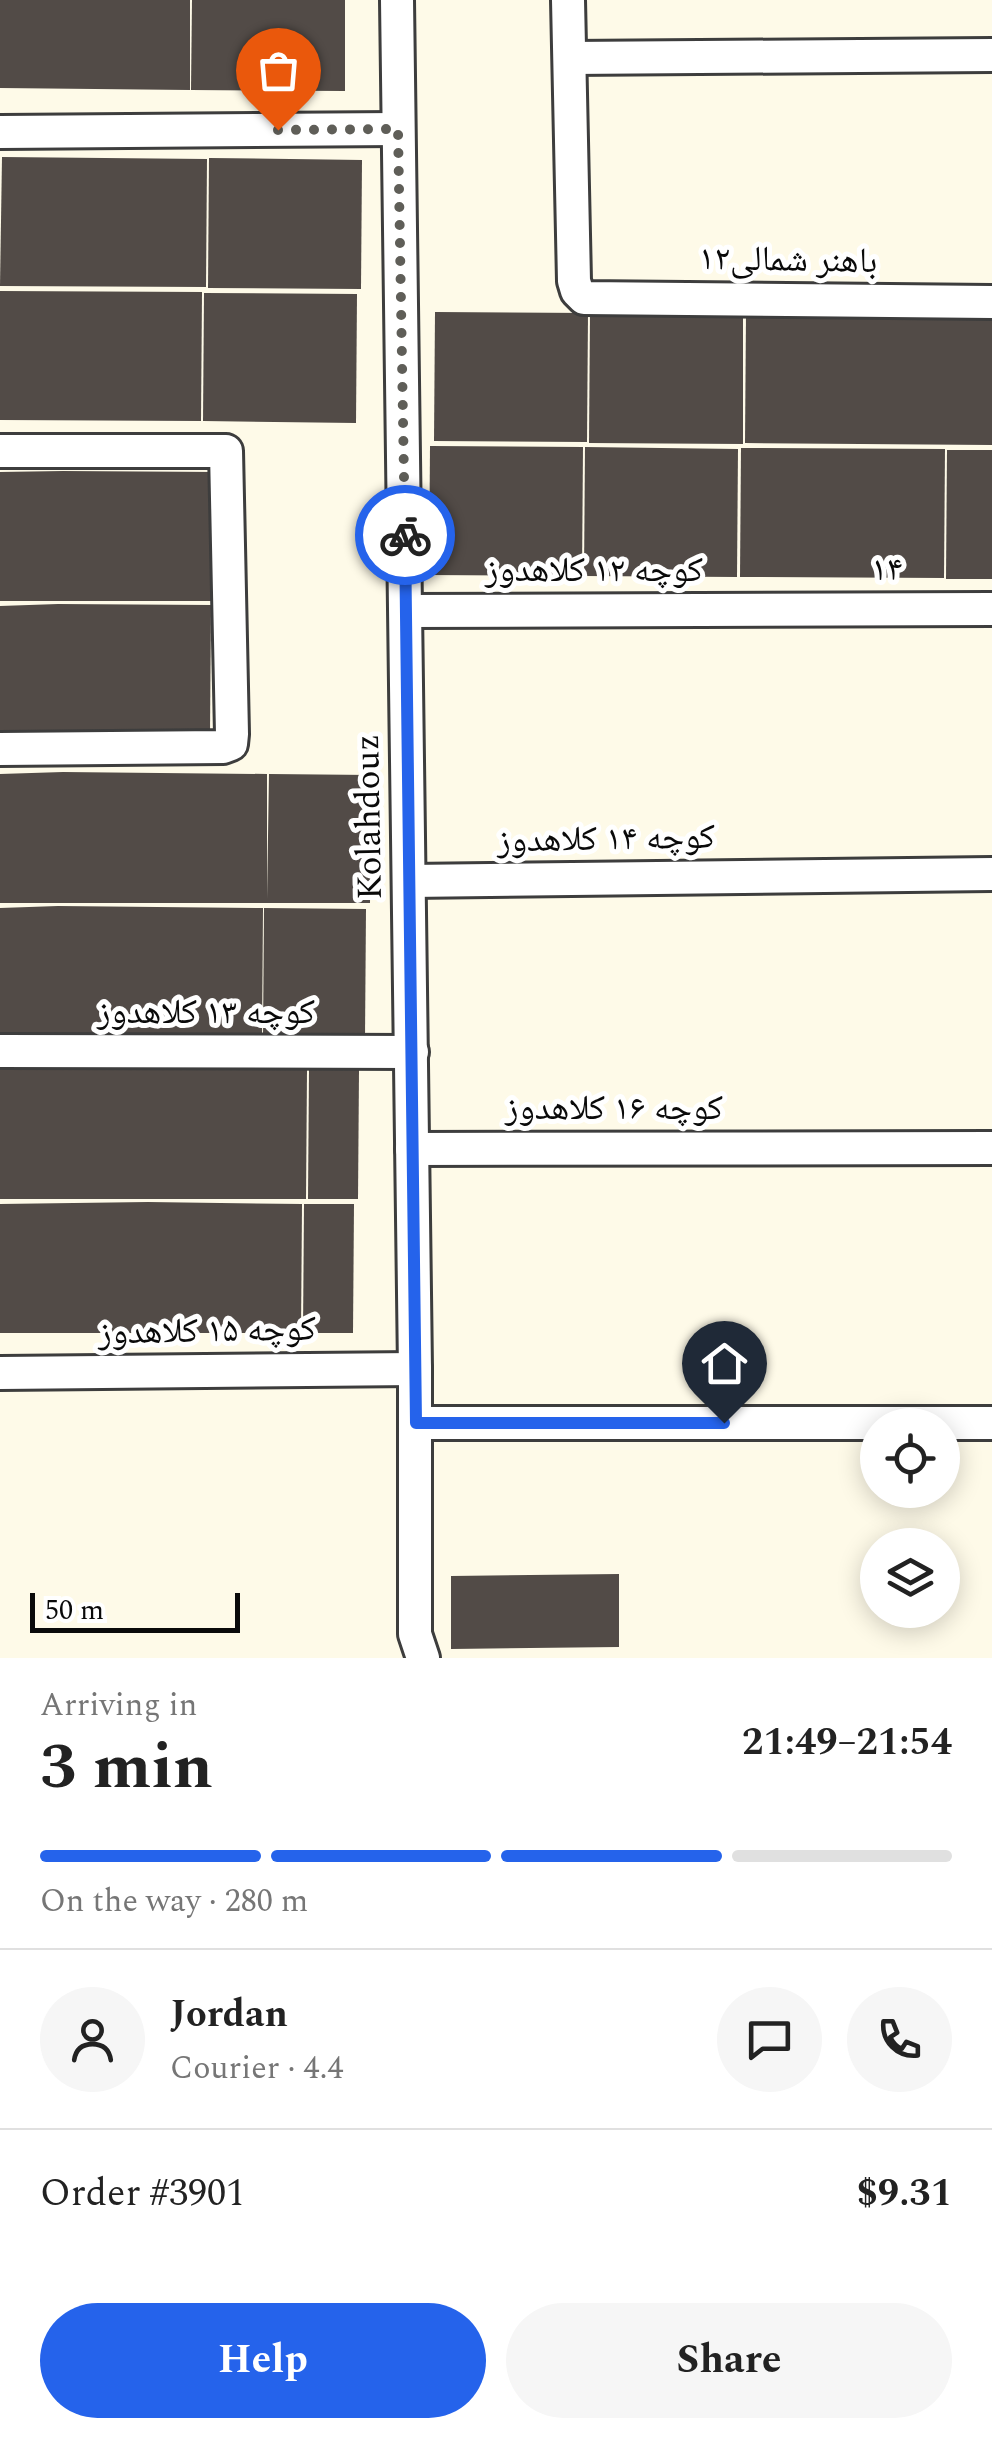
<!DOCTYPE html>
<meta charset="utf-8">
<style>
:root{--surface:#fff;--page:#f6f6f6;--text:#222;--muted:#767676;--line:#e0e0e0;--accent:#2563eb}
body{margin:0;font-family:Spectral,"Noto Naskh Arabic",serif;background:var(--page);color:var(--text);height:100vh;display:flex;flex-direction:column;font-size:38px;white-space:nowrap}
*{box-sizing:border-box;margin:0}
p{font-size:32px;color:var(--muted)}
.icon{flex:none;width:55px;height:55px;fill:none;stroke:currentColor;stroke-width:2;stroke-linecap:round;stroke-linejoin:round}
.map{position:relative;height:1658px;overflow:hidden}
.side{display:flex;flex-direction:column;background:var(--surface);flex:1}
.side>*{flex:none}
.buttons{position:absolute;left:860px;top:1408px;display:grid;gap:20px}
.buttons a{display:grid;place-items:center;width:100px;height:100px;border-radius:50%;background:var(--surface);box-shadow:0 5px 25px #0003;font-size:50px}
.scale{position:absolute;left:30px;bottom:25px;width:210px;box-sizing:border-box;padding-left:10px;border:5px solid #0a0a0a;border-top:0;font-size:28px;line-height:35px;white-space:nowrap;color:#0a0a0a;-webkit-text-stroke:8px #fff;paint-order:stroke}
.pin{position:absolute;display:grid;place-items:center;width:85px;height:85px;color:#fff;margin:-102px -42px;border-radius:50% 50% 50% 0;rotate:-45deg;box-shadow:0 0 10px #0007}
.pin .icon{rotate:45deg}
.courier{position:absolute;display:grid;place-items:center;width:100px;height:100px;margin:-50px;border:8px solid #2563eb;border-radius:50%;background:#fff;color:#222;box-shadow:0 2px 12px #0007}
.head em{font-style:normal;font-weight:700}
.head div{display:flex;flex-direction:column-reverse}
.head{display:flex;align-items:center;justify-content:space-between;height:170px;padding:0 40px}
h1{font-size:65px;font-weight:700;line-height:75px}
.bar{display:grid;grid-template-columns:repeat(4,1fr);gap:15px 10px;align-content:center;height:120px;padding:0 40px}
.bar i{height:12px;border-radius:8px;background:var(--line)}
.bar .active{background:var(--accent)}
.bar p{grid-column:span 4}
.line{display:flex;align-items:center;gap:25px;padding:0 40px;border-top:2px solid var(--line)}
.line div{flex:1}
.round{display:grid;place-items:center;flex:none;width:105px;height:105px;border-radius:52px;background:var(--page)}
.action{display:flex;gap:20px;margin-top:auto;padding:20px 40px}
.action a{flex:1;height:115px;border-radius:60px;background:var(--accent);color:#fff;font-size:40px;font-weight:700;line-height:115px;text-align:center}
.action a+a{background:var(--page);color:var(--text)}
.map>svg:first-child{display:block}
</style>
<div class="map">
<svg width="992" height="1658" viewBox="0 0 992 1658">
<rect width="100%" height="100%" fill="#fefae8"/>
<g fill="#524b47">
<path d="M0,0H190V90L0,88Z"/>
<path d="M192,0H345V91L191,90Z"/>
<path d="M2,157L207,159L206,287L0,286Z"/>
<path d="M209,158L362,160L361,289L208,288Z"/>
<path d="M0,291L202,292L201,421L0,420Z"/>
<path d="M204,293L357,294L356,423L203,421Z"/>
<path d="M435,312L588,313L587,442L434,441Z"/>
<path d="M590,313L743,314V444L589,443Z"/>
<path d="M746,314L992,316V445L745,443Z"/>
<path d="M430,446L583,447L582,576L429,575Z"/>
<path d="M585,447L738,449L737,577L584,576Z"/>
<path d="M741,448L945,449L944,578L740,577Z"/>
<path d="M947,450H992V579H946Z"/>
<path d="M63,471L216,472L215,601H0V472Z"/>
<path d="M58,604L211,605L210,734L0,735V606Z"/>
<path d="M63,772L267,774V899L269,774L371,775L370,903H0V774Z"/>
<path d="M58,906L263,908L262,1037H0V908Z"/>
<path d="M264,908L366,909L365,1037H263Z"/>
<path d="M102,1068L307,1070L306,1199H0V1070Z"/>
<path d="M309,1070H359L358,1199H308Z"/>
<path d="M148,1202L302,1204L301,1333H0V1204Z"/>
<path d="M304,1204H354L353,1333H303Z"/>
<path d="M619,1574V1647L451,1649V1576Z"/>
</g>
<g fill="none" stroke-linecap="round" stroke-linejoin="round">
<defs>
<g id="minor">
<path d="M397,0L415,1369V1634L423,1658"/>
<path d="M568,0L574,281L577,291L584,298L992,302"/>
<path d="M570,58L992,55"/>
<path d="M0,132L398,129"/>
<path d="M0,451H226L232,734L231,744L223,747L0,749"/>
<path d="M406,611L992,609"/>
<path d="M410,881L992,874"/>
<path d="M0,1051L412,1052"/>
<path d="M412,1149L992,1148"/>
<path d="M0,1373L415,1369"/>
<path d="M416,1423H992"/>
</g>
</defs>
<use href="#minor" stroke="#3d3d3d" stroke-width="38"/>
<use href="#minor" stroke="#fff" stroke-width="32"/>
</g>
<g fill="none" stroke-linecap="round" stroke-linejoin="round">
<path stroke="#5f5e58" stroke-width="10" stroke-dasharray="0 18" d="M278,130L398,129L405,535"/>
<path stroke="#2563eb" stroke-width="12" d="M405,535L416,1423H724"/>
</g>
<g text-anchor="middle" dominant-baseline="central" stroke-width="10" stroke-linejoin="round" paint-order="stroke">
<g font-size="35" fill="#0a0a0a" stroke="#fff">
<text transform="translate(788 260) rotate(1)">باهنر شمالی۱۲</text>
<text x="887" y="569">۱۴</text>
<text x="594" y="570">کوچه ۱۲ کلاهدوز</text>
<text transform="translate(369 817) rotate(-91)">Kolahdouz</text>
<text transform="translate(606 839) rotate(-1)">کوچه ۱۴ کلاهدوز</text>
<text x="206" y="1012">کوچه ۱۳ کلاهدوز</text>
<text x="614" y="1108">کوچه ۱۶ کلاهدوز</text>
<text transform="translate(207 1331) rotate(-1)">کوچه ۱۵ کلاهدوز</text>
</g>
</g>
</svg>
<div class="buttons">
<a><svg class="icon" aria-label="locate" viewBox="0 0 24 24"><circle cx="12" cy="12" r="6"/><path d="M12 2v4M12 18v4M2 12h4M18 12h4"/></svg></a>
<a><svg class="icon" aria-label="layers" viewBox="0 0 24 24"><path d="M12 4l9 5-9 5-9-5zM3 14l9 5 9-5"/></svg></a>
</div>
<div class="scale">50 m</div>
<div class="pin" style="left:278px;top:130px;background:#ea580c"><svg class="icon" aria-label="bag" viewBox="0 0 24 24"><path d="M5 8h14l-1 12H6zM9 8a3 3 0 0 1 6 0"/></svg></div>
<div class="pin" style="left:724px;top:1423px;background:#1f2937"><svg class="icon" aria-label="home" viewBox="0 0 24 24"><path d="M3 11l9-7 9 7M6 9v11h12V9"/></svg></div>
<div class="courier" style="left:405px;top:535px"><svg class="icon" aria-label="bike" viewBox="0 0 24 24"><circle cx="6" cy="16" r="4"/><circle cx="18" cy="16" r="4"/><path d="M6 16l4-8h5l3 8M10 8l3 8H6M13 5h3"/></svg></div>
</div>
<section class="side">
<div class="head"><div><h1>3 min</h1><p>Arriving in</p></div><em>21:49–21:54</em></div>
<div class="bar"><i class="active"></i><i class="active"></i><i class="active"></i><i></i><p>On the way · 280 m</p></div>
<div class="line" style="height:180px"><a class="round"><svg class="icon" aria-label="person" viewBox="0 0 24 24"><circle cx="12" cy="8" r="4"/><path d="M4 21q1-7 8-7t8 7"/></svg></a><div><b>Jordan</b><p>Courier · 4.4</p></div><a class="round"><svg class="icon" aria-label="chat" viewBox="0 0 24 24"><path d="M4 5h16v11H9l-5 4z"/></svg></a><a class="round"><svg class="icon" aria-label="phone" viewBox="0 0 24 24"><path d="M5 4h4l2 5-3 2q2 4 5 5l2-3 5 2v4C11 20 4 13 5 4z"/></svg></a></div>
<div class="line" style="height:130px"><div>Order #3901</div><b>$9.31</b></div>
<div class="action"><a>Help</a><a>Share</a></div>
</section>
